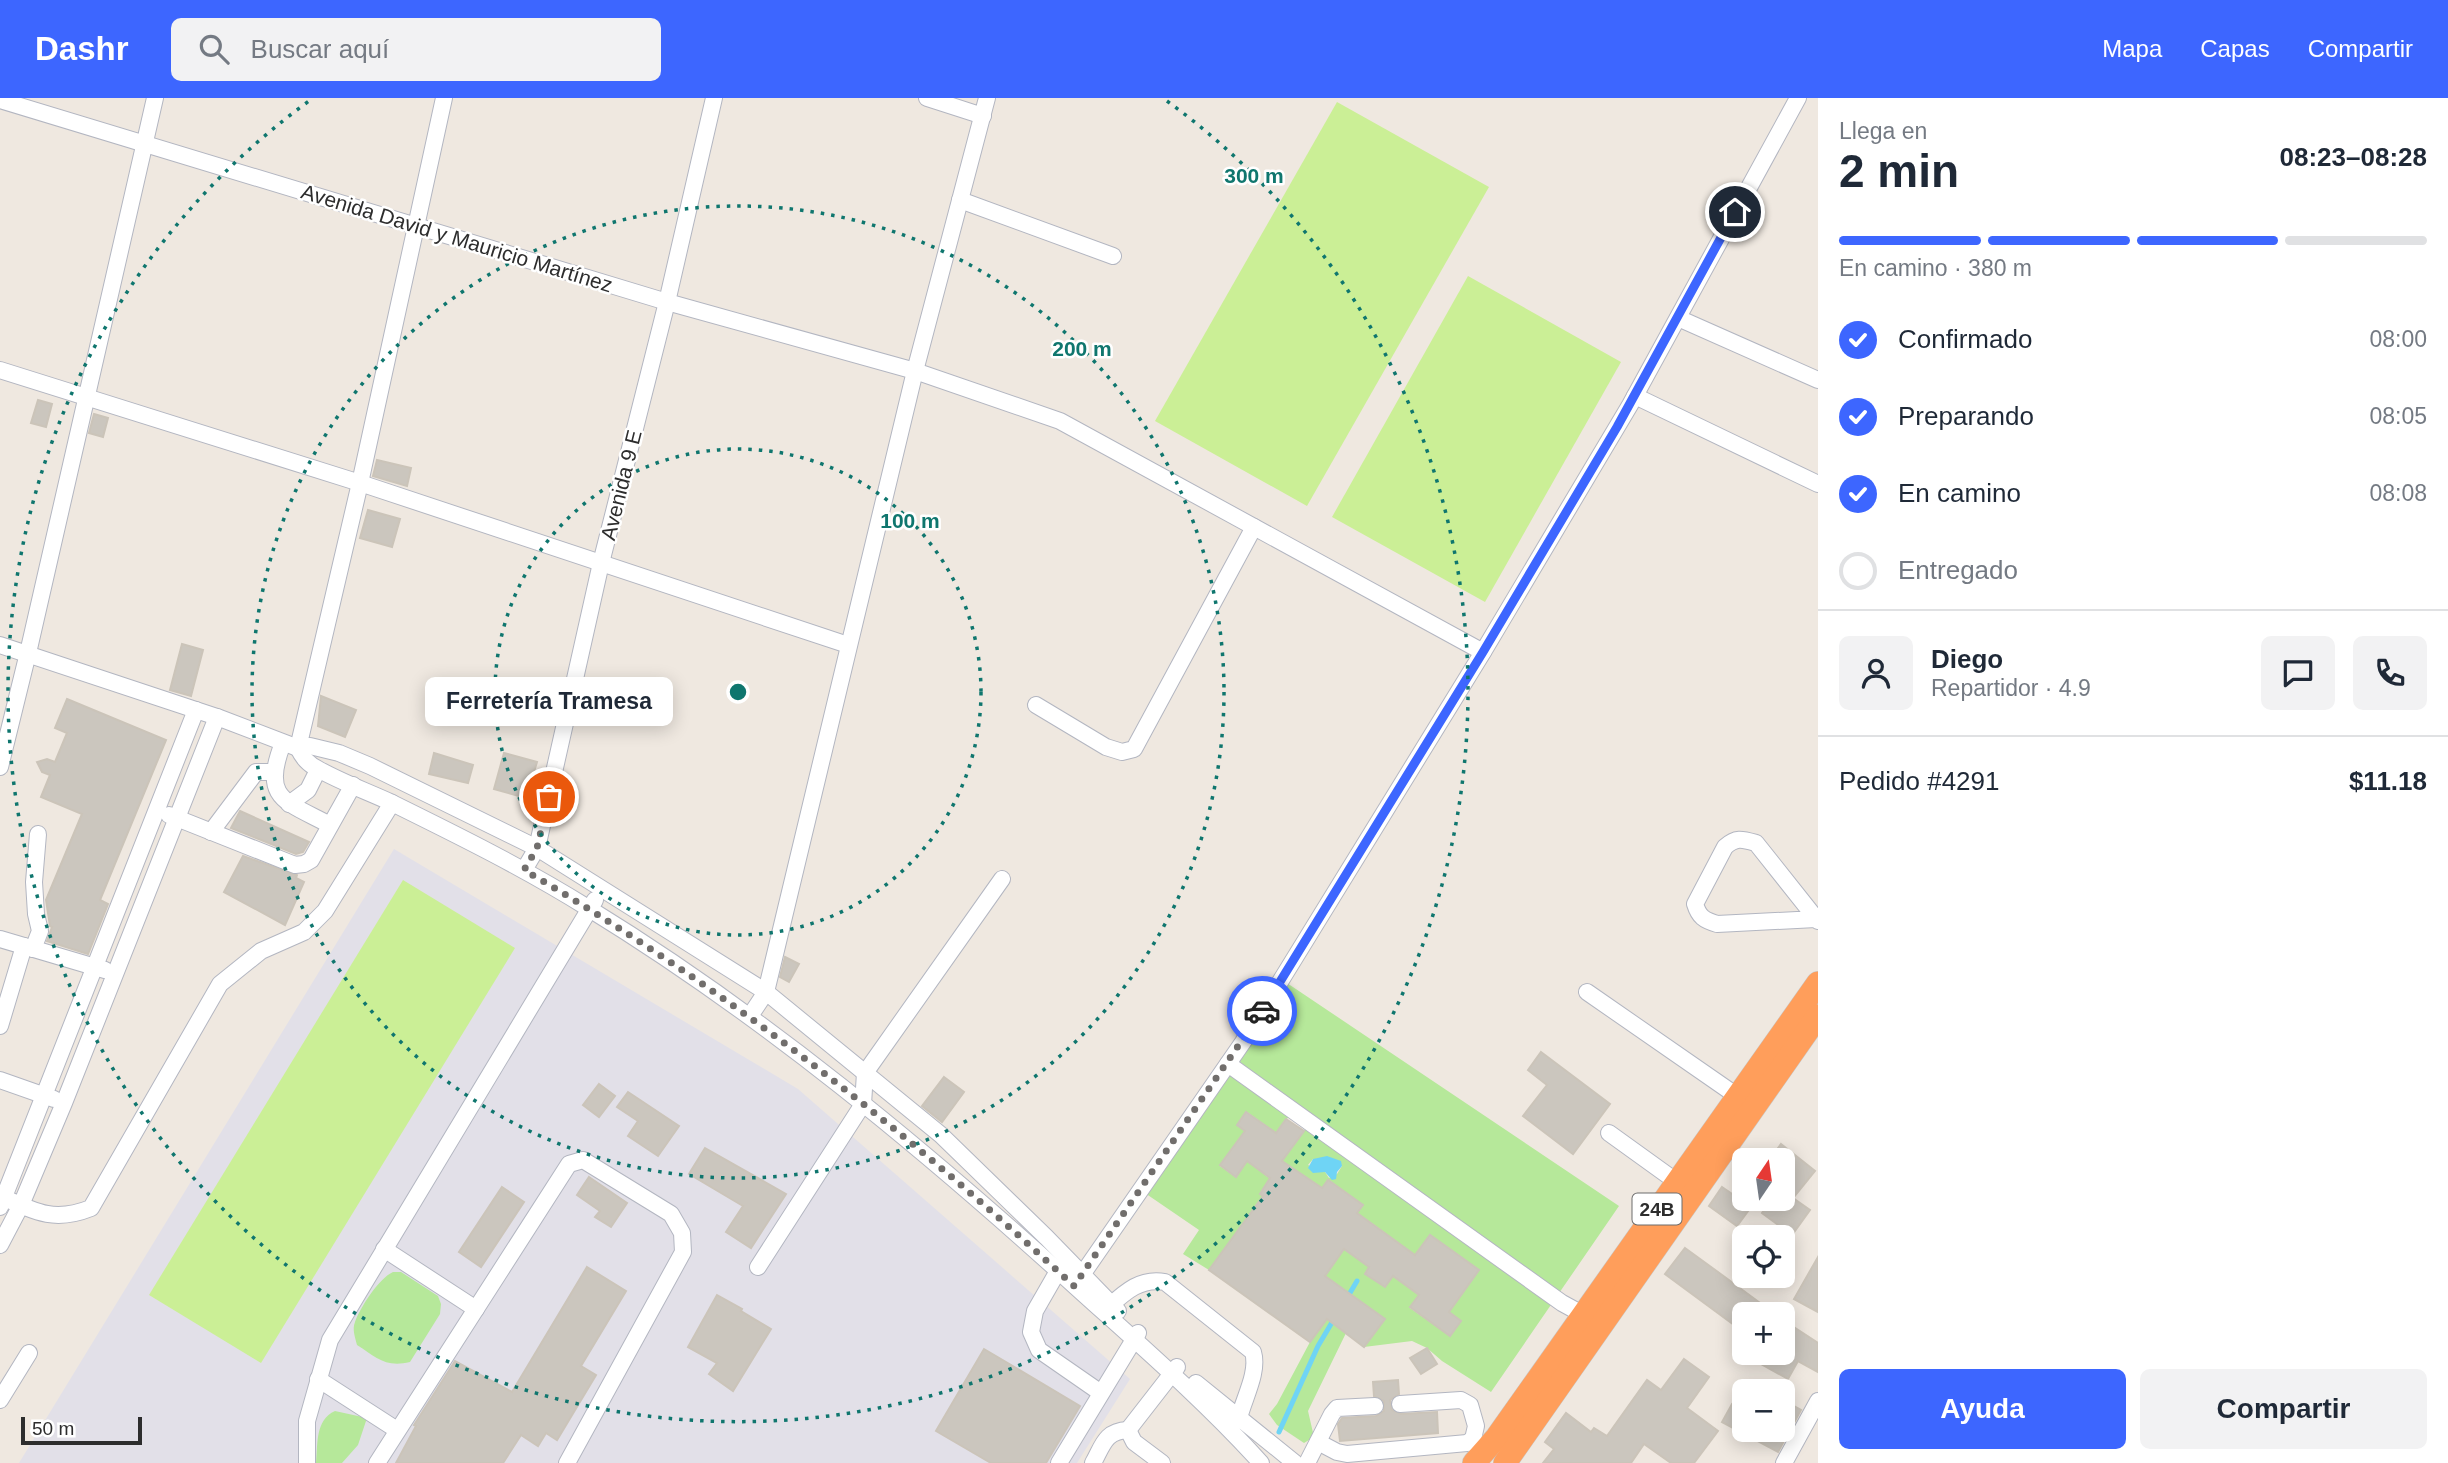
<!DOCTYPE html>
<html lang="es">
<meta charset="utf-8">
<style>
:root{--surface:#fff;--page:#f2f2f3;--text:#1f2937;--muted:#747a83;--line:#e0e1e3;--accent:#3d66ff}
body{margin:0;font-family:Helvetica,sans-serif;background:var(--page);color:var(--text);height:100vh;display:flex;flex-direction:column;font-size:26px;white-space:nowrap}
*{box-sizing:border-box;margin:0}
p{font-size:23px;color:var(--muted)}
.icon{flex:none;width:38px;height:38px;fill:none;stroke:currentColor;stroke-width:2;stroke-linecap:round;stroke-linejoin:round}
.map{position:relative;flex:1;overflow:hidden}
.sheet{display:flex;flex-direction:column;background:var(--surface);width:630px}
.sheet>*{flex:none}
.needle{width:46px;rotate:13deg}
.fabs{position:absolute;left:1732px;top:1050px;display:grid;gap:14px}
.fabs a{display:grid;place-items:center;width:63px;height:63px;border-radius:10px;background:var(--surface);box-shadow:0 4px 18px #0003;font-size:35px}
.scale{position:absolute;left:21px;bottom:18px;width:121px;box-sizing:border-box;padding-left:7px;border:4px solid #2d2d2d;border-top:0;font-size:19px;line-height:24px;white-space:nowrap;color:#2d2d2d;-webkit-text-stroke:5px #fff;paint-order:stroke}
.pin{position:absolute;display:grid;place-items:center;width:60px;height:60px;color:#fff;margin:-30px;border:4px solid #fff;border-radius:50%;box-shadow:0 2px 7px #0007}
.courier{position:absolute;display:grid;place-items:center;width:70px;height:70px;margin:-35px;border:5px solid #3d66ff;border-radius:50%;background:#fff;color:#222;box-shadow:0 2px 9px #0007}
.bubble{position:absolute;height:49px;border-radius:10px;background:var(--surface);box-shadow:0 4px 18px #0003;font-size:23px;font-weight:700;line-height:49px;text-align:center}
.head em{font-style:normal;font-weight:700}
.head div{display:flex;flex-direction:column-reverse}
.head{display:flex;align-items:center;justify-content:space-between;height:119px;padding:0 21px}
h1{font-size:46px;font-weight:700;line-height:52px}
.bar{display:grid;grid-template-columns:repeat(4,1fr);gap:10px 7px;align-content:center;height:84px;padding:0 21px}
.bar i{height:9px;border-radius:5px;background:var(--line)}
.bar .active{background:var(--accent)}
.bar p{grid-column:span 4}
.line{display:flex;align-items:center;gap:18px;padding:0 21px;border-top:2px solid var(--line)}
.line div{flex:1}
.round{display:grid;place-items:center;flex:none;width:74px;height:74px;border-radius:10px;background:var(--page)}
ol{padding:0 21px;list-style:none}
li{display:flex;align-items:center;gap:21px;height:77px}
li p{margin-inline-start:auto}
li .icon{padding:7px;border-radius:50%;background:var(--accent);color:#fff;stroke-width:4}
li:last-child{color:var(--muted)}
li i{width:38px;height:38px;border:4px solid var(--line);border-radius:50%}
.action{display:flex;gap:14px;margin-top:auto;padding:14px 21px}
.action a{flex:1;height:80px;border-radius:10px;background:var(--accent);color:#fff;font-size:28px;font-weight:700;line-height:80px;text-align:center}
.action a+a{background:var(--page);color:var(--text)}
header{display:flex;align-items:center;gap:42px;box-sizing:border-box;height:98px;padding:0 35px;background:var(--accent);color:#fff}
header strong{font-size:33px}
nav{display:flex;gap:38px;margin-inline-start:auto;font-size:24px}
.search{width:490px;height:63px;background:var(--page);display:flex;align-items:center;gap:18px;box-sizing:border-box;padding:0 24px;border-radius:10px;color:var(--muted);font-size:26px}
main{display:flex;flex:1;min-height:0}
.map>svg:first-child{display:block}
</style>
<header>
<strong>Dashr</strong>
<div class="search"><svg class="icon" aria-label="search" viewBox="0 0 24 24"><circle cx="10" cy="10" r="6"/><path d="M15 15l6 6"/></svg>Buscar aquí</div>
<nav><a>Mapa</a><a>Capas</a><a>Compartir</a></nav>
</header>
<main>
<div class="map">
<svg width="1818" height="1365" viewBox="0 0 1818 1365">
<rect width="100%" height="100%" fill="#efe8e0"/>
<path fill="#e2e0e8" d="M394,751L798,991L1130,1281L1077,1365H19Z"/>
<g fill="#b6e89a" fill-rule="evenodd">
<path d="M1281,881L1619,1108L1491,1294L1442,1263L1427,1250L1412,1243L1364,1249L1384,1221L1355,1200L1346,1235L1308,1313L1314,1339L1304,1345L1277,1327L1269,1316L1277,1306L1310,1244L1346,1194L1317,1172L1328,1156L1257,1106L1209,1172L1183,1156L1199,1132L1139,1091ZM1247,1014L1276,1035L1290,1017L1307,1029L1269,1080L1251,1066L1263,1051L1258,1048L1236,1079L1220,1068L1245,1033L1237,1027ZM1313,1061L1342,1068L1337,1076L1329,1080L1325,1074L1308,1067ZM1295,1072L1322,1090L1329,1082L1363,1107L1357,1115L1384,1134L1363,1164L1344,1151L1338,1159L1260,1095L1270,1081L1291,1077ZM1430,1137L1479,1172L1449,1214L1461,1223L1450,1238L1410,1210L1419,1197L1417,1154ZM1409,1154L1385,1189L1365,1176Z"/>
<path d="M393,1174H401L438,1198L441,1206L440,1216L410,1264C385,1270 376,1259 357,1247C355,1239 352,1231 355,1224C360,1210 379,1180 393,1174Z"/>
<path d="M335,1313L367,1320L358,1347L342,1365H316C318,1346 315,1322 335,1313Z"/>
</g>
<g fill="#cbef96">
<path d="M1337,4L1489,89L1307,408L1155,323Z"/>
<path d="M1468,178L1621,264L1485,504L1332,419Z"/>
<path d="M403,782L515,850L261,1265L149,1197Z"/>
</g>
<path fill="#6fd4f5" d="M1327,1058L1341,1063L1342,1068L1337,1074L1336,1081L1332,1082L1325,1074L1313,1075L1308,1070L1313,1061Z"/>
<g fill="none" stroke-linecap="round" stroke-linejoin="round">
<g stroke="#6fd4f5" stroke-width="5">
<path d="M1347,1200L1357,1183"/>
<path d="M1279,1334L1318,1248L1334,1221"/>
</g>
</g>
<g fill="#cbc6be" stroke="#cbc4b9" stroke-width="2">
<path d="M38,302L52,306L46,329L31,325Z"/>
<path d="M94,316L108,320L103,339L89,335Z"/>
<path d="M377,362L411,370L407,388L373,378Z"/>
<path d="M368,412L400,421L392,449L360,440Z"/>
<path d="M182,546L203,552L191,598L170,592Z"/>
<path d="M321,598L356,612L345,639L318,628Z"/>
<path d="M67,601L166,642L100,802L108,806L88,856L47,843L52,829L50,828L46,802L82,716L41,699L50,677L42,674L37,664L47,661L55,664L67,635L55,630Z"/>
<path d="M434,655L473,667L468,685L429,676Z"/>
<path d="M504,655L537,664L526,700L494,691Z"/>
<path d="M240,713L309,744L303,754L296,756L231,730Z"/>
<path d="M243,758L297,777L296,780L304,784L285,827L224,794Z"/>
<path d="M785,859L799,866L789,884L780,879Z"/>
<path d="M1541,954L1610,1006L1573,1056L1523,1018L1547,987L1528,972Z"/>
<path d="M944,979L964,994L942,1024L922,1008Z"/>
<path d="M599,986L615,998L599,1019L583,1007Z"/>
<path d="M628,994L679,1028L658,1058L628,1038L638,1023L617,1009Z"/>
<path d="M1246,1014L1276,1035L1286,1021L1304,1033L1282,1063L1322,1090L1328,1082L1363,1107L1357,1115L1415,1157L1430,1137L1479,1172L1449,1214L1461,1223L1450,1238L1410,1209L1419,1197L1393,1178L1385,1189L1365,1176L1369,1169L1344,1151L1325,1178L1385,1221L1364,1249L1327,1221L1310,1244L1209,1172L1263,1098L1260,1096L1270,1080L1247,1063L1236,1079L1220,1067L1245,1033L1237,1027Z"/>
<path d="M1781,1046L1815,1073L1793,1100L1810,1112L1792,1137L1762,1115L1772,1101H1783V1062H1769Z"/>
<path d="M705,1050L786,1096L751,1150L726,1134L743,1108L689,1076Z"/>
<path d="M589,1079L627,1105L611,1129L595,1119L600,1113L577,1097Z"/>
<path d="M502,1089L524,1104L481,1169L459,1154Z"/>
<path d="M1722,1089L1751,1109L1737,1128L1709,1108Z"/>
<path d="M1685,1150L1718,1174L1775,1216H1745V1235L1665,1176Z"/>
<path d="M1818,1159V1214L1794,1201Z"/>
<path d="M587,1169L626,1193L581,1268L596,1277L557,1342L546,1335L538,1348L521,1337L503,1365H396L416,1328L414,1327L455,1263L512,1294Z"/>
<path d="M717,1197L742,1211L741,1213L771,1231L733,1293L709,1276L717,1265L688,1249Z"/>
<path d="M1783,1222L1818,1245V1274L1798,1263L1788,1281L1759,1265L1765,1255H1783Z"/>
<path d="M1427,1250L1437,1266L1421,1276L1410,1260Z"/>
<path d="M984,1251L1080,1308L1046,1365H991L936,1333Z"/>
<path d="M1684,1261L1709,1279L1687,1310L1718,1333L1694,1365H1671L1644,1346L1631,1365H1543L1554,1351L1545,1344L1566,1315L1591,1334L1594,1330L1607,1338L1647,1282L1661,1292Z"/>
<path d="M1398,1282L1399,1296L1390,1302L1392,1312L1401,1316L1437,1314L1438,1335L1340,1343L1338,1326L1342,1320L1376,1318L1384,1313V1303L1374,1298L1373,1284Z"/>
<path d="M1783,1302L1801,1312L1778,1354L1722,1324L1732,1306L1745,1313V1332H1783Z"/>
</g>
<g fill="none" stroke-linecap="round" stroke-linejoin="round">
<defs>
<g id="minor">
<path d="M444,0L360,385L298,650C303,660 308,666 318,671C341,684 366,693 390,704C457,737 524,770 588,810C764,918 924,1051 1076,1189C1139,1246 1204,1302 1261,1365"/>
<path d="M927,0L983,18"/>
<path d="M0,2L667,204L915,273L1060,323L1483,554"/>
<path d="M960,102L1113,158"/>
<path d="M1678,220L1818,282"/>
<path d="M0,272L360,385L848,547"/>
<path d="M1635,298L1818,386"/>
<path d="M0,547L217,619L298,650L310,648L339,655L370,668L537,750L766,894L941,1037L1047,1140L1118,1213"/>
<path d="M1036,607L1106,649L1122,654L1134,651L1254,429"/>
<path d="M283,645C261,701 285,703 330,727"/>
<path d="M0,669L28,555L155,0"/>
<path d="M289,706L308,692L318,672"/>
<path d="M169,717L295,767L304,766L311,762L353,687"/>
<path d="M211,734L256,674H274"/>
<path d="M524,772L537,750L601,465L667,204L714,0"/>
<path d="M1816,821L1717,826C1704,822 1699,819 1695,806L1725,749C1736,739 1742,741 1756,745L1818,823"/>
<path d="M0,841L105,872"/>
<path d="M33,851L40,833L36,816L34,784L38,736"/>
<path d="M1587,894L1737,998"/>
<path d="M750,918L766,894L915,273L987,0"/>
<path d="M0,928L24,848"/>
<path d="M1228,966L1562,1205L1584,1217"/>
<path d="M0,982L54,1001"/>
<path d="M1609,1035L1677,1084"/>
<path d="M5,1100C37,1115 56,1124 91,1110L220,886L261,853L304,834L325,813L392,705"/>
<path d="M0,1109L196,612"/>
<path d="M0,1147L21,1107L64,1005L217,619"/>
<path d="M384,1151L476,1211"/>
<path d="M758,1169L863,1006L865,975L1002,781"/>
<path d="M1058,1173L1035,1213L1031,1234L1039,1252L1101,1295"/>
<path d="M1077,1184L1243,944L1483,554L1630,307L1798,0"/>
<path d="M1104,1213C1123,1196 1139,1179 1165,1184L1253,1254C1259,1274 1244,1300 1239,1320L1233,1326"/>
<path d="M318,1281L397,1332"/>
<path d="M1196,1285L1295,1365"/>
<path d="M0,1302L29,1255"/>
<path d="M1128,1332L1177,1269"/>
<path d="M1128,1332L1134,1344L1162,1365"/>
<path d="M1318,1344L1337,1354L1347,1356L1467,1345L1473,1341L1476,1328L1470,1307L1461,1302L1400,1306"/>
<path d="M307,1365V1323L330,1242L595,802"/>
<path d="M377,1365L569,1066L583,1062L671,1116L682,1135L683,1154L567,1365"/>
<path d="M1059,1365L1138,1235"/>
<path d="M1093,1365C1103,1347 1105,1333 1128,1332"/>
<path d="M1307,1365L1332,1316L1337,1310L1375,1308"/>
<path d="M1784,1365L1818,1303"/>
</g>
<g id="highway">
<path d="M1474,1365L1497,1339L1818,885"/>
<path d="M1505,1365L1818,918"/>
</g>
</defs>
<use href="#minor" stroke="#b3b6c1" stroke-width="18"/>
<use href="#highway" stroke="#c8c8c8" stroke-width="24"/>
<use href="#minor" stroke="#fff" stroke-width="16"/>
<use href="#highway" stroke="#ff9e5b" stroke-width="23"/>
</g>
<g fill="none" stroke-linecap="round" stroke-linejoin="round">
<path stroke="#716e6c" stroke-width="7" stroke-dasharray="0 12.6" d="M549,699L537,750L524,772C723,888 905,1031 1074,1188L1262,913"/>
<path stroke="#3d66ff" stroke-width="9" d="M1262,913L1483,554L1617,329L1735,114"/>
</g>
<g fill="none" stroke="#0f766e" stroke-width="3.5" stroke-dasharray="3.5 7">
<circle cx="738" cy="594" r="243"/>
<circle cx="738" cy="594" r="486"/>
<path d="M1167 3A730 730 0 1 1 309 3"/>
</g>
<g text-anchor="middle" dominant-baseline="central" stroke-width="5" stroke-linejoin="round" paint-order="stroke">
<rect fill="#fff" stroke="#6c6c6c" stroke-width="2" x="1632.5" y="1095.5" width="49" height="31" rx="5"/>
<g font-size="19" font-weight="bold" fill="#2d2d2d">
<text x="1657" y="1111">24B</text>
</g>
<g font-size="21" fill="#2d2d2d" stroke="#fff">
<text transform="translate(457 140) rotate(17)">Avenida David y Mauricio Martínez</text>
<text transform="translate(621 387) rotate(-76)">Avenida 9 E</text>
</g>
</g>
<circle cx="738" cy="594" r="10" fill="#0f766e" stroke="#fff" stroke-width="3.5"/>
<g font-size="21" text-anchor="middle" font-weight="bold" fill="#0f766e" stroke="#fff" stroke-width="5" stroke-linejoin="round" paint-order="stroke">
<text x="1254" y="85">300 m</text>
<text x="1082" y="258">200 m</text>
<text x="910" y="430">100 m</text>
</g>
</svg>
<div class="fabs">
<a><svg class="needle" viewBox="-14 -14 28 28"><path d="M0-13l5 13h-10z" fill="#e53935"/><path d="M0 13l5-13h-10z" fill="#747a83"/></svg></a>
<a><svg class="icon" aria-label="locate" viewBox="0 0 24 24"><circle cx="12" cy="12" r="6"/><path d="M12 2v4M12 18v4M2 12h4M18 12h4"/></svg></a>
<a>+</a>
<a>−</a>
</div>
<div class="scale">50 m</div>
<div class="pin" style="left:549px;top:699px;background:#ea580c"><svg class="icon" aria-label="bag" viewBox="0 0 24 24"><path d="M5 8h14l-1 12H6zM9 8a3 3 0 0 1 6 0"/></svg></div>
<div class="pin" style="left:1735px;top:114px;background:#1f2937"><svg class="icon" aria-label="home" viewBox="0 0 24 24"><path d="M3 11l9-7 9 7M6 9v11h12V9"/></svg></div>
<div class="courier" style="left:1262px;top:913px"><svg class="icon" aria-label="car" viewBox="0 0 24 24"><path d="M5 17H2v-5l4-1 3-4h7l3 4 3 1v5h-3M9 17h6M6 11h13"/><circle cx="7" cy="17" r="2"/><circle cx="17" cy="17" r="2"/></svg></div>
<div class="bubble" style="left:425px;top:579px;width:248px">Ferretería Tramesa</div>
</div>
<section class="sheet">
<div class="head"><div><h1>2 min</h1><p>Llega en</p></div><em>08:23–08:28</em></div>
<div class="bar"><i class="active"></i><i class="active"></i><i class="active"></i><i></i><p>En camino · 380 m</p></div>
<ol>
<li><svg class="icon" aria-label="check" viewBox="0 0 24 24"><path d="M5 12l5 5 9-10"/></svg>Confirmado<p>08:00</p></li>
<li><svg class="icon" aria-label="check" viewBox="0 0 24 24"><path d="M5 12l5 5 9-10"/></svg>Preparando<p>08:05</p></li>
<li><svg class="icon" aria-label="check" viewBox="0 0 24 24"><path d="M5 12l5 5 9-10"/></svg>En camino<p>08:08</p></li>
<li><i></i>Entregado</li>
</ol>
<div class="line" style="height:126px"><a class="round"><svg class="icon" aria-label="person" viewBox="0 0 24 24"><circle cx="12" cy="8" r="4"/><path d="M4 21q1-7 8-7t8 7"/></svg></a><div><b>Diego</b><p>Repartidor · 4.9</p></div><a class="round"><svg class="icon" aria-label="chat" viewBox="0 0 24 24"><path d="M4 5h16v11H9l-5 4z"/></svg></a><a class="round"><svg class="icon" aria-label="phone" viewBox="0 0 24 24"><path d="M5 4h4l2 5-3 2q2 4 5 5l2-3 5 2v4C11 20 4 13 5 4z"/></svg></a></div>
<div class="line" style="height:91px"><div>Pedido #4291</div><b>$11.18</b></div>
<div class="action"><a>Ayuda</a><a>Compartir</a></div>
</section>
</main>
